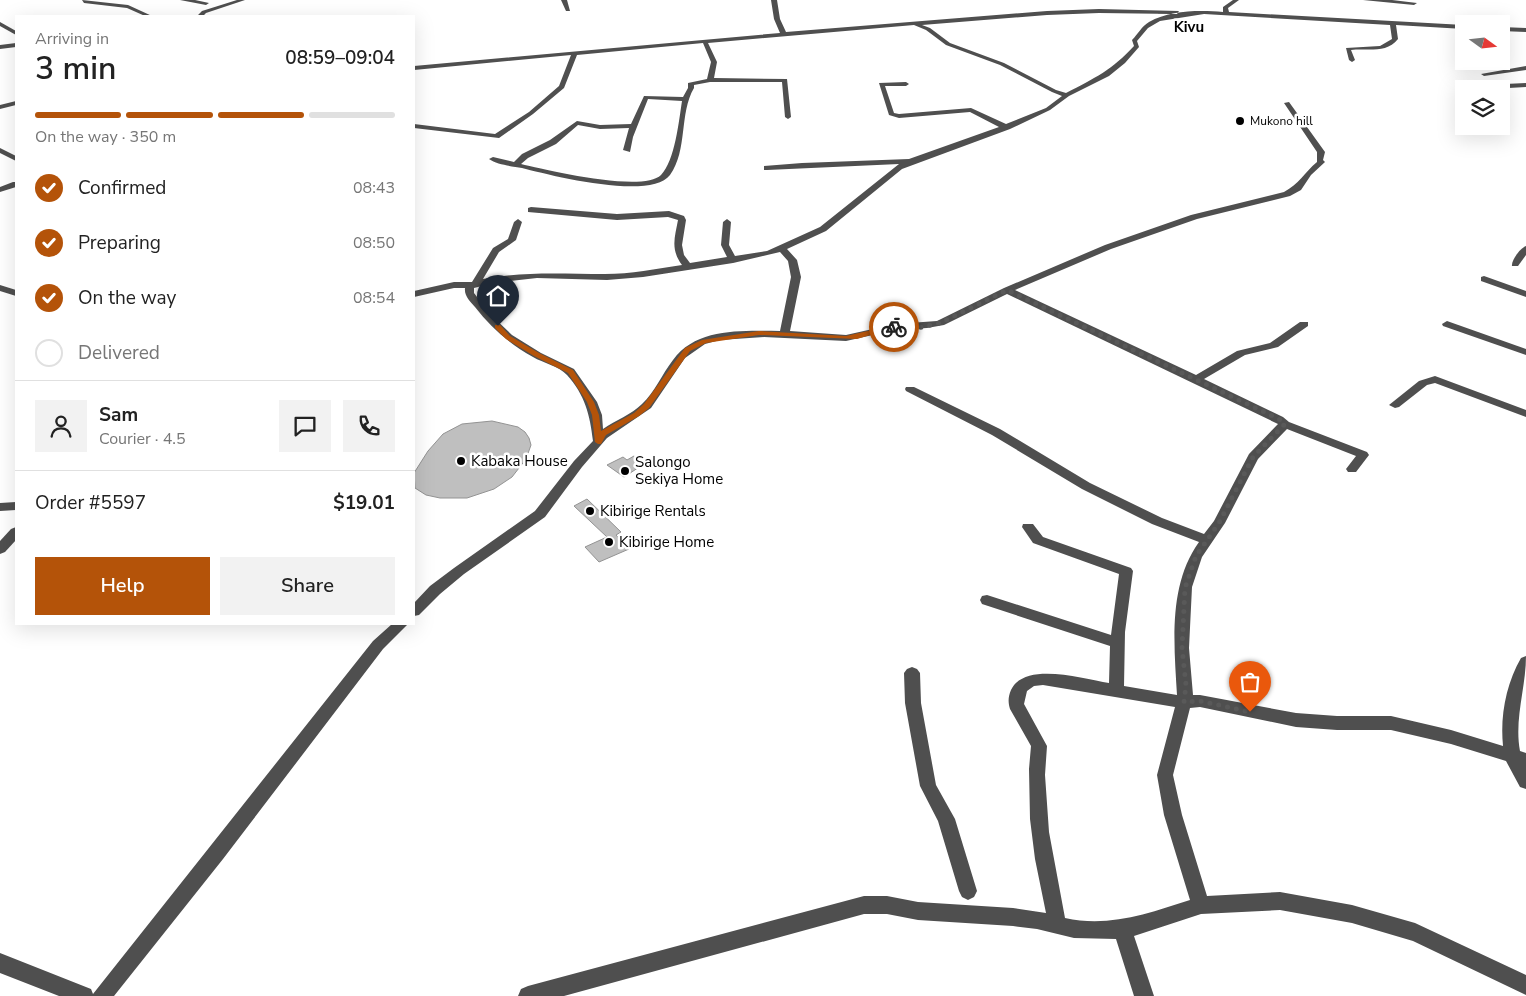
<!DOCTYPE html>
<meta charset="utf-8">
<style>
:root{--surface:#fff;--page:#f2f2f2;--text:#222;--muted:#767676;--line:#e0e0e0;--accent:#b45309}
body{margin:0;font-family:"Nunito Sans",sans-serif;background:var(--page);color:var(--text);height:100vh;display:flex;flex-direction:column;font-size:19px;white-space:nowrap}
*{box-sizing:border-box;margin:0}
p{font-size:16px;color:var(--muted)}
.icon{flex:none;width:28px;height:28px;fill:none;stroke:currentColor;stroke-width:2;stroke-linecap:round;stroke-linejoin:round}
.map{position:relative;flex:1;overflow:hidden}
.panel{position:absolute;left:15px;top:15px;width:400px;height:610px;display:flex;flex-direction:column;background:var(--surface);border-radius:0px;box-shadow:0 5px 20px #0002}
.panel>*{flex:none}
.needle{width:32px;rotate:105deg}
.tools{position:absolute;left:1455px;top:15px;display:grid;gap:10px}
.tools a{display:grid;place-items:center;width:55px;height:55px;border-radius:0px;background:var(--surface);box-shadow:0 5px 20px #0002;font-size:25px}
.pin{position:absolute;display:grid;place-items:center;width:42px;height:42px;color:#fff;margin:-51px -21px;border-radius:50% 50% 50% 0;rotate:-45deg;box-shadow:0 0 5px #0007}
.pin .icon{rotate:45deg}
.courier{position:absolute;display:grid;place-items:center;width:50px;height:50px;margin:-25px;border:4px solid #b45309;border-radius:50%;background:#fff;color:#222;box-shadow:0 1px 6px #0007}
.summary em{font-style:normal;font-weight:600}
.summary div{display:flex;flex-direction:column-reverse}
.summary{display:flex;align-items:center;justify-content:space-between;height:85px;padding:0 20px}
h1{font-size:32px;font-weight:600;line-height:38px}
.bar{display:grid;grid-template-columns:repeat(4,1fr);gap:8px 5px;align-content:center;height:60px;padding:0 20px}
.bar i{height:6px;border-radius:4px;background:var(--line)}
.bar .current{background:var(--accent)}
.bar p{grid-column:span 4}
.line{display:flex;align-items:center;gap:12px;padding:0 20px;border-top:1px solid var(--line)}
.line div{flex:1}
.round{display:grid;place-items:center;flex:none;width:52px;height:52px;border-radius:0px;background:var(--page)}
ol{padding:0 20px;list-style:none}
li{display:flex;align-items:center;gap:15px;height:55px}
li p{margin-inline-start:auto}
li .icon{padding:5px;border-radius:50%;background:var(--accent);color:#fff;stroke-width:4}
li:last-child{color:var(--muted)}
li i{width:28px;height:28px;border:2px solid var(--line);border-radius:50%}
.cta{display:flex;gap:10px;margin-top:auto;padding:10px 20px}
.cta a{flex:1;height:58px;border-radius:0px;background:var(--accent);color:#fff;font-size:20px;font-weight:600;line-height:58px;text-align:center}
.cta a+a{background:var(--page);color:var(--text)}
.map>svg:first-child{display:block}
</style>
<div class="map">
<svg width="1526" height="996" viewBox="0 0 1526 996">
<rect width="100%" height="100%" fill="#fff"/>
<g fill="#bfbfbf" stroke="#939393">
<path d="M492,421L518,427L525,432L529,438L531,445L526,459L512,477L494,489L467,498H440L426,495L415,488L414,473L428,451L443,434L462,424Z"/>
<path d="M634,456L644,464L624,477L607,465L623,457L627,460Z"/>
<path d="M587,499L621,532L616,535L629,549L599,562L585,547L607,537L574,506Z"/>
</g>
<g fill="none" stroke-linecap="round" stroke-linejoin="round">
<g fill="#4f4f4f" fill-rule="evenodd">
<path d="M82,0L128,5L152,16H145L127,8L84,3Z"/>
<path d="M180,0H195L209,3L206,5Z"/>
<path d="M237,0H245L206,13L203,16H197L202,11Z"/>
<path d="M561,0H567L570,11H566Z"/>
<path d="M771,0H777L780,19L786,32L1047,11L1099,9L1179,11L1177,14L1099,13L1047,15L922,25L930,28L950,43L1004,63L1056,90L1066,93C1095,78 1112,70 1134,46L1132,40C1138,34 1141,27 1149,22C1170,10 1200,10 1223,12V7L1233,0H1239L1228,8L1229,12L1464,25V29L1396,25L1398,39C1386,54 1368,48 1351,50L1355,60L1352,62L1349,60L1346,48L1380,46L1392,39L1390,25L1204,14L1160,21L1148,28L1137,41L1139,47L1125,63L1109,76L1069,96L1050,110L1010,129L902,169L826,231L787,249L797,260L801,277L790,331L846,335L895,324L937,321L1004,288L1105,245L1191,215L1284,192C1299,184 1304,173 1317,162V152L1284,103L1289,102L1325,152L1323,160L1325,162L1311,175L1301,190L1290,196L1197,219L1111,249L1015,290L1196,375L1237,351L1270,343L1300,322H1308V326L1278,347L1245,355L1204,379L1283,417L1289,422L1367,452L1369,455L1356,472H1348L1346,469L1356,456L1287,429L1258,459L1225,523L1202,557L1192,587L1189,648L1193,695H1200L1296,713L1337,716H1391L1451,730L1503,746C1500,716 1506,684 1521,658L1526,656C1526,688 1514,719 1520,751L1526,753V789L1520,787L1506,761L1451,744L1391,730H1337L1296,727L1200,707L1190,708L1173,775L1182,815L1207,896L1280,892L1352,905L1415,923L1526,975V995L1413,941L1352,923L1280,910L1201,914L1134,936L1154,996H1134L1116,939L1074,938L1037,929L1013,926L918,920L887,914H864L564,996H518L521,989L528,986L864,896H887L918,902L1013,908L1046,913L1035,859L1030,819L1029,769L1031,746L1010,709C1008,702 1008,697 1011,690C1025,661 1083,679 1109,683L1110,646L982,604L980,600L982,596L987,595L1111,635L1119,574L1033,543L1022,527L1023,524H1033L1043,537L1131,568L1133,571L1125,632L1124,686L1177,695C1174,644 1168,585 1199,542L1152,524L1082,489L992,435L906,391L905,389L906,387H914L1000,429L1090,483L1162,518L1204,534L1214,521L1249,454L1278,424L1007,294L944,325L927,328L895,330L846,341L764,337L720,340L705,344L685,358L651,408L607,438L582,467L545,517L464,574L440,594L419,615L414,616V603L430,586L454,568L535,511L574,461L593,441C590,415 585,395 567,375C559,366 543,363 533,357C510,344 491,328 475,307C470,301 464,296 465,288H454L414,297V291L454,282H472L493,248L508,239L514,222L518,219L522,222L516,240L499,252L483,279C525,271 563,274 605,274C631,274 656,269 682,265C670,249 675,237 678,220L668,217L617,220L528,212V208L531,207L617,214L669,211L684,216L686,220L682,245L684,255L690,263L727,257L721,245L723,222L727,219L731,222L729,245L735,256L767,251L820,227L899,164L767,170H764V166L802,163L909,159L999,127L970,112L899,118L889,115L879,83L906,82L909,84L906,86H885L894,113L899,114L971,108L1006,124L1046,108L1062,96L1052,92L1000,65L946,45L926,30L914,25L708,43L717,62L714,78L787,79L791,117L788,119L785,117L782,82H710L694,85V88C679,113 688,150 670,175C651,201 549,175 522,168C512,166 497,165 489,159L493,157L514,162L522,154L550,140L577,121L600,125L631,124L644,96L683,97L688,88V83L707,79L711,62L703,43L577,55L564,88L533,114L499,138L414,128V124L495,134L529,112L559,86L571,55L414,70V66L780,33L774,19ZM648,99L682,101C679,120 675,161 661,175C643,193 546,170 521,164L528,158L556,144L578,125L600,129L629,128L623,150L630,152L633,137ZM780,252L788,261L791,277L780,331C744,331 697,327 673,360C662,374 655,392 642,404C631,415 616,420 603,429L602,415L597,402L574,369L541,353L512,335L490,314L474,293V288L494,283L537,278L607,280L643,277L733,263ZM1043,685L1175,707L1157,775L1164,815L1190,900C1149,913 1109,928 1065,918L1049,832L1045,775L1047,746L1024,704L1027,691L1034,686Z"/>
<path d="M1363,0H1392L1417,3L1414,5Z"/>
<path d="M0,22L16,31V35L0,26Z"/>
<path d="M1501,27L1526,28V32L1501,31Z"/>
<path d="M16,43V47L0,49V45Z"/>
<path d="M1526,66V70L1484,76L1481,74Z"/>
<path d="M1526,83V87L1491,89L1505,84Z"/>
<path d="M1464,97V106L1456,101Z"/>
<path d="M16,101V105L0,109V105Z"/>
<path d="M0,148L16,156V161L0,153Z"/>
<path d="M13,182H16V187L0,192V187Z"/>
<path d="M1526,246V255L1518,266H1512C1511,261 1520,248 1526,246Z"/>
<path d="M1484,276L1526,291V297L1481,281V277Z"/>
<path d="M0,285L16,290V296L0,291Z"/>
<path d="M1447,321L1526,349V355L1443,326L1442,324Z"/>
<path d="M1435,376L1526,410V417L1435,383L1427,385L1399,407L1395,408L1389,405L1419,381Z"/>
<path d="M16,502V510L0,511V503Z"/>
<path d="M16,527V540L5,552L0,554V541L11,529Z"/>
<path d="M392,624H408L383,649L223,859L114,996H59L0,973V953L91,989L93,994L373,641Z"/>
<path d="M912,667L917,669L920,673L921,703L936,785L955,819L977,891L974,897L968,900L962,897L959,891L938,821L920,786L905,703L904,673L907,669Z"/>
</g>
</g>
<path fill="#b45309" d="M495,325H500L510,336L539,353L573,370L594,402L599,415L601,431L634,413L644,404L685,348L702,340L759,331L846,336L894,325L897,327L857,339L759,335L706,343L690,351L649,408L639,416L606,435L601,444H598L595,442L592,415L587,402L568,373L534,356L506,339L495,328Z"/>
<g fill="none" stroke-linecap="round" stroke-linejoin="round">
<path stroke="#595959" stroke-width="5" stroke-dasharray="0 9" d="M894,327L918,328L940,323L1007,290L1279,419L1285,424L1253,457L1219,523L1196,556L1185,588L1182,648L1186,685L1184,702L1200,701L1250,712"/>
</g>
<g fill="#000" stroke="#fff" stroke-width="2">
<circle cx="1240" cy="121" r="5"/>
<circle cx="461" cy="461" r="5"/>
<circle cx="625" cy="471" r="5"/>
<circle cx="590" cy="511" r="5"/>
<circle cx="609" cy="542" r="5"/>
</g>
<g text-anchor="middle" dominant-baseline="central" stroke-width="5" stroke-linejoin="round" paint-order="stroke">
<g font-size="12" fill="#000" stroke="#fff" text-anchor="start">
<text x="1250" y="121">Mukono hill</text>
</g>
<g font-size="15" font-weight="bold" fill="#000" stroke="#fff">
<text x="1189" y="27">Kivu</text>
</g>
<g font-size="15" fill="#000" stroke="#fff" text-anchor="start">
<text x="471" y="461">Kabaka House</text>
<text x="635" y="462">Salongo<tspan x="635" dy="17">Sekiya Home</tspan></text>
<text x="600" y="511">Kibirige Rentals</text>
<text x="619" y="542">Kibirige Home</text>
</g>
</g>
</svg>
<div class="tools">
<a><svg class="needle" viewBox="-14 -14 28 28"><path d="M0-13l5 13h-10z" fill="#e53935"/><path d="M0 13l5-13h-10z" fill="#767676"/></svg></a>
<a><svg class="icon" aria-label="layers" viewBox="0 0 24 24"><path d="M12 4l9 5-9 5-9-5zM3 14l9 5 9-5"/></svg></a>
</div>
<div class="pin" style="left:1250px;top:712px;background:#ea580c"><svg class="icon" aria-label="bag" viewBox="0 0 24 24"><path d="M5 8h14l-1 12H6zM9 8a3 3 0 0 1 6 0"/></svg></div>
<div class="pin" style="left:498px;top:326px;background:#1f2937"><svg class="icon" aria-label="home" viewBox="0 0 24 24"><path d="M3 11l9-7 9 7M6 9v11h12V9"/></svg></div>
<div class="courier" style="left:894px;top:327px"><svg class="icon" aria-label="bike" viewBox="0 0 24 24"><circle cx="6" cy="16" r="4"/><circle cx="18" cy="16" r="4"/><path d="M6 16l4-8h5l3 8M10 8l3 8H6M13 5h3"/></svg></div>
<section class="panel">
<div class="summary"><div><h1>3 min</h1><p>Arriving in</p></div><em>08:59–09:04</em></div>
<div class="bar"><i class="current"></i><i class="current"></i><i class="current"></i><i></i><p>On the way · 350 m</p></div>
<ol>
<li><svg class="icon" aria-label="check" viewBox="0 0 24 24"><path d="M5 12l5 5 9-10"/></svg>Confirmed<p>08:43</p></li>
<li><svg class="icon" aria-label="check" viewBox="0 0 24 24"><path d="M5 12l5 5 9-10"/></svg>Preparing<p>08:50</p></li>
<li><svg class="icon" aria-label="check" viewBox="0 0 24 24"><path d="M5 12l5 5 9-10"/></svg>On the way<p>08:54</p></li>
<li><i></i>Delivered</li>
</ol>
<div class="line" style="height:90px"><a class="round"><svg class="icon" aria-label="person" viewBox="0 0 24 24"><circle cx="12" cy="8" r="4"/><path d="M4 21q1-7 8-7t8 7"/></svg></a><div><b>Sam</b><p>Courier · 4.5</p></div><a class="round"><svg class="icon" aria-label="chat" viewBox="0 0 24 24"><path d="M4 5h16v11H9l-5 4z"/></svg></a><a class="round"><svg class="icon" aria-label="phone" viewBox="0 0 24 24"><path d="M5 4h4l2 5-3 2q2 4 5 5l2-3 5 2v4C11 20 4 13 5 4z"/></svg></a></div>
<div class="line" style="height:65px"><div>Order #5597</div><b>$19.01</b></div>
<div class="cta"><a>Help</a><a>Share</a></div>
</section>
</div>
